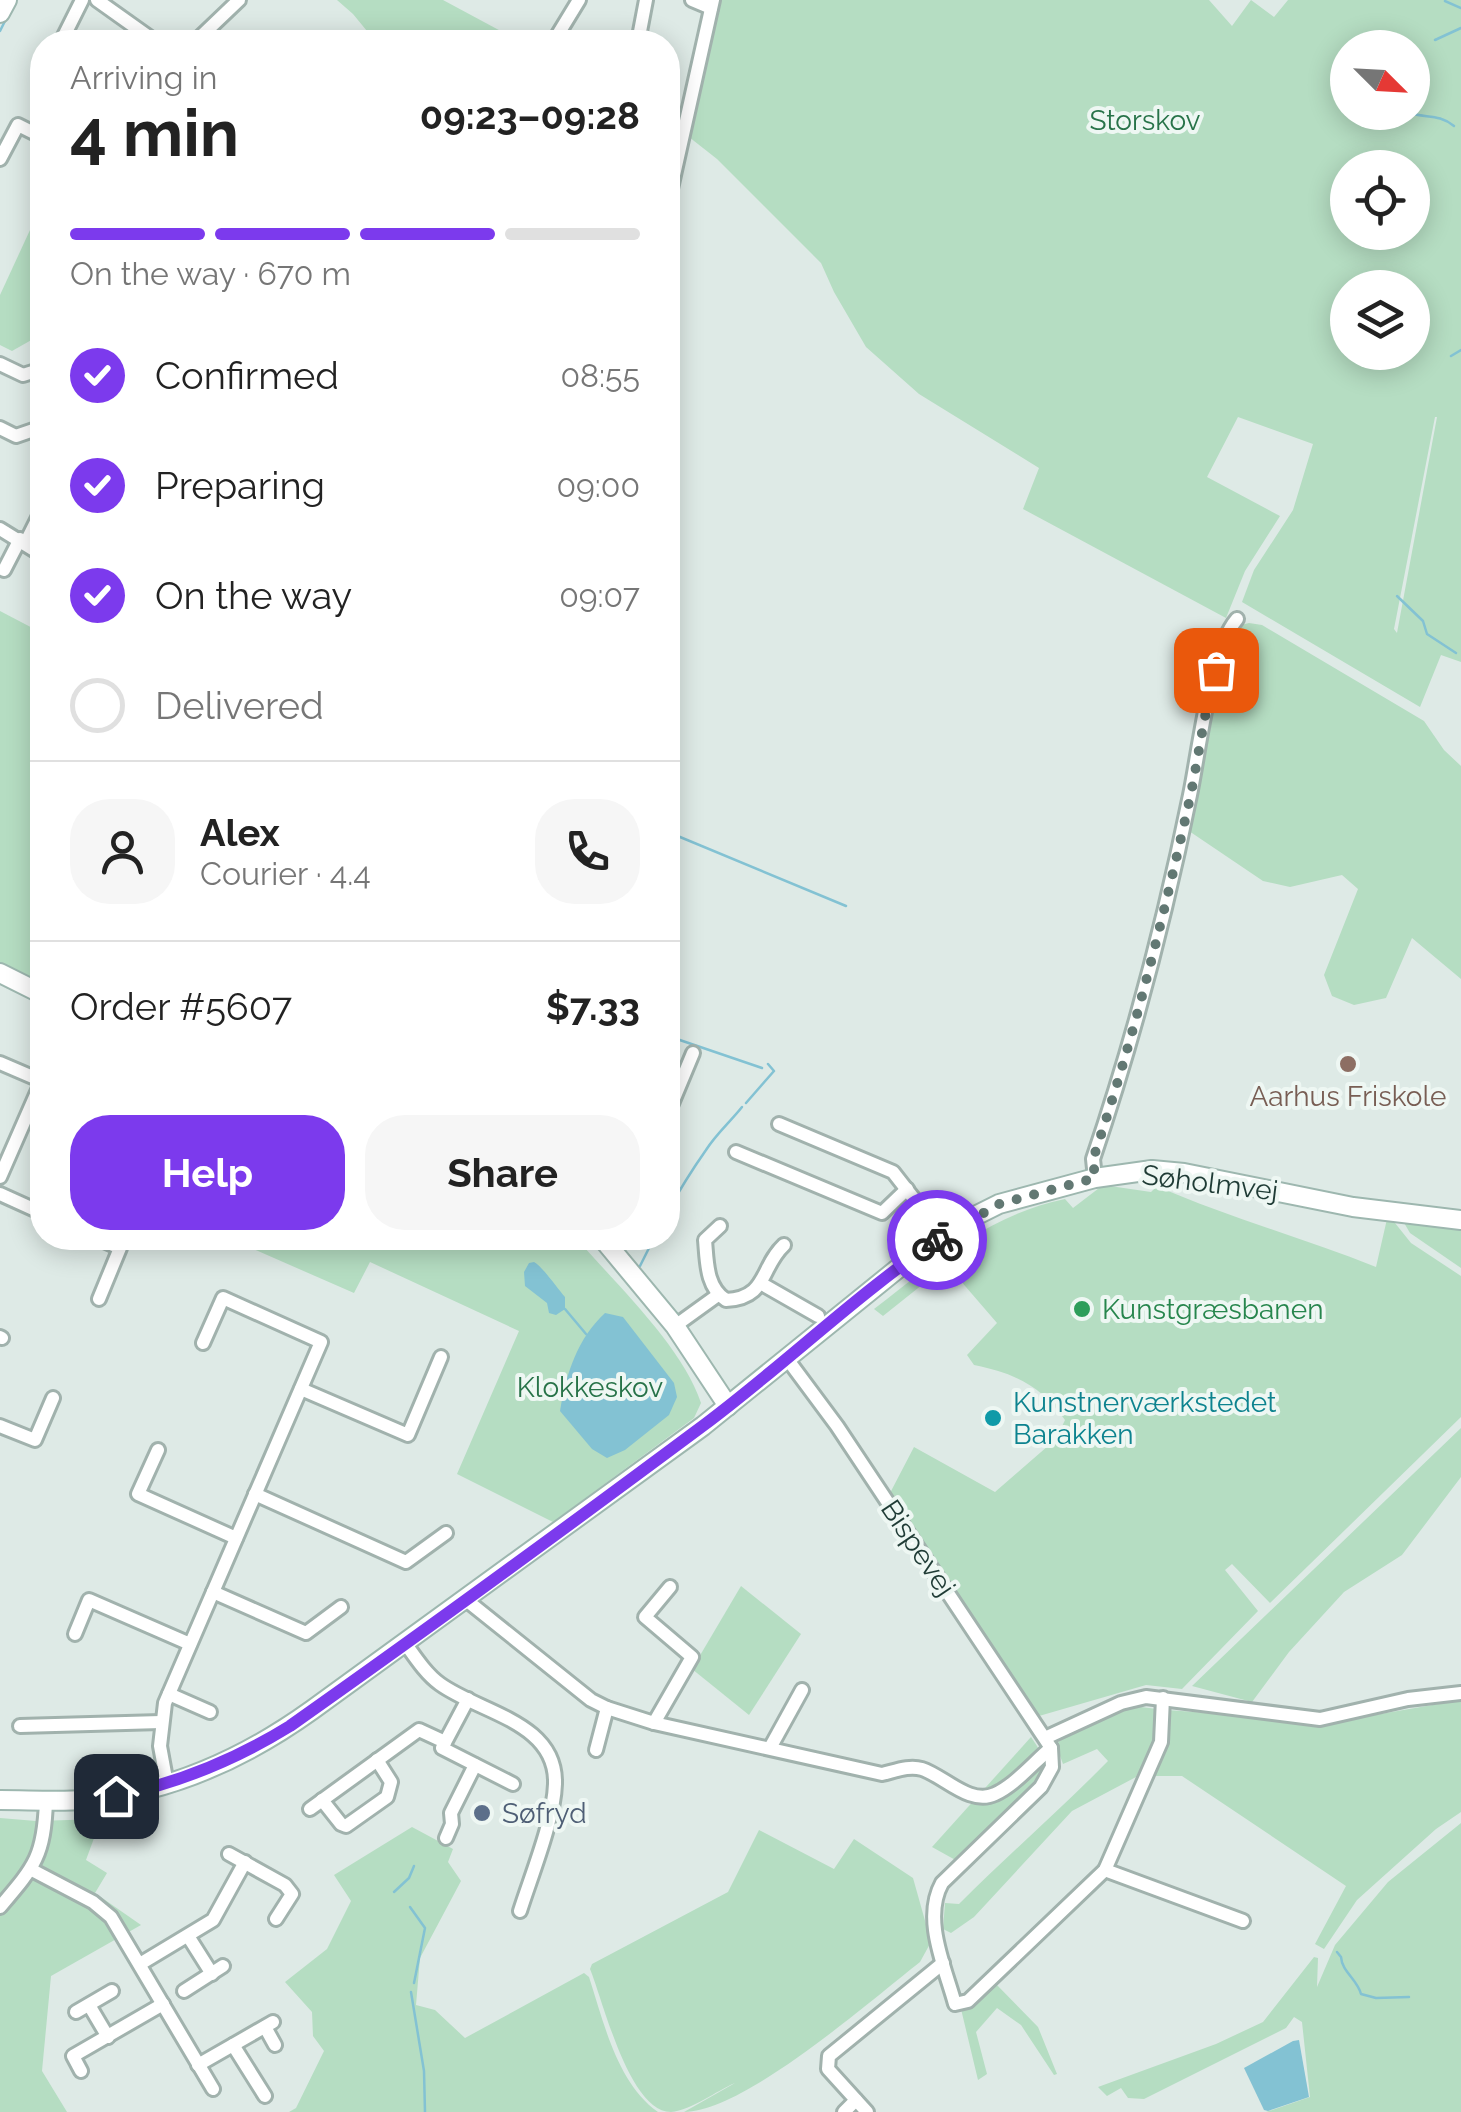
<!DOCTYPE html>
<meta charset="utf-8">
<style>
:root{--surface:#fff;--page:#f6f6f6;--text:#222;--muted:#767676;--line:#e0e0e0;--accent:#7c3aed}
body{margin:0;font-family:Raleway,sans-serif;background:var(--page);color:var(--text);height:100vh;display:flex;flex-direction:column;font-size:38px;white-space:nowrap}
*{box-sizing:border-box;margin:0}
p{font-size:32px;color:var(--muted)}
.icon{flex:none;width:55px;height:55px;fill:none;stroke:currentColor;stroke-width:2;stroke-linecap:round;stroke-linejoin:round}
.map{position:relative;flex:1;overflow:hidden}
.sheet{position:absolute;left:30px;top:30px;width:650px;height:1220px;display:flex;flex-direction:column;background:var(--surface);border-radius:40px;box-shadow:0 5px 25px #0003}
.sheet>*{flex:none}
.needle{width:65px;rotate:114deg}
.controls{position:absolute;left:1330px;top:30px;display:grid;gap:20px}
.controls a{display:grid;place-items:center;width:100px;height:100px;border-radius:50%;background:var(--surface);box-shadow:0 5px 25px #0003;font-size:50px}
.pin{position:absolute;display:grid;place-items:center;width:85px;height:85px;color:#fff;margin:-42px;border-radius:20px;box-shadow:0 5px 15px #0006}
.courier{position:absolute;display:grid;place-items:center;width:100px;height:100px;margin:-50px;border:8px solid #7c3aed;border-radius:50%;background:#fff;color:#222;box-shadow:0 2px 12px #0007}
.head em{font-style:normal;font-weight:700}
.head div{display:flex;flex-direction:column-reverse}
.head{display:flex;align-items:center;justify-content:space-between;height:170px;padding:0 40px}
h1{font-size:65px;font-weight:700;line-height:75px}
.bar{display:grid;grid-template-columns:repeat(4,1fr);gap:15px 10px;align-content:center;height:120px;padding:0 40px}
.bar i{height:12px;border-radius:8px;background:var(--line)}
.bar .active{background:var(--accent)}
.bar p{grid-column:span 4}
.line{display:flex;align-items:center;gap:25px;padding:0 40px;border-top:2px solid var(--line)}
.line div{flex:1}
.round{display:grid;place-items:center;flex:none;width:105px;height:105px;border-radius:40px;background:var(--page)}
ol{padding:0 40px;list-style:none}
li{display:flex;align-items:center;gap:30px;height:110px}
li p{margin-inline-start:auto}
li .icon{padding:10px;border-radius:50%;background:var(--accent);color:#fff;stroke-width:4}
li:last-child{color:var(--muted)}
li i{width:55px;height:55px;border:5px solid var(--line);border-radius:50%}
.action{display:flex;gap:20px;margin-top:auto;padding:20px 40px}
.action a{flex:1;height:115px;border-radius:40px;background:var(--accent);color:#fff;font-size:40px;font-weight:700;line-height:115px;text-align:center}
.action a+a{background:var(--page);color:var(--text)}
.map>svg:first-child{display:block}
</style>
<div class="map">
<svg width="1461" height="2112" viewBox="0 0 1461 2112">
<rect width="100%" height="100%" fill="#deeae6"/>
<g fill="#b5ddc2" fill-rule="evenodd">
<path d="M337,0H443L521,42H478L468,37L458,42H376L353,14Z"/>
<path d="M718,0H1209L1232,26L1251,0L1274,17L1288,0H1461V662L1441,655L1420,707L1242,602L1254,570L1293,510L1313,444L1238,417L1207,477L1280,516L1245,571L1226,618L1023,509L1039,468L919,394L866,347L834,292L821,263L717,159L689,137ZM1348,48H1412V112H1348ZM1348,168H1412V232H1348ZM1348,288H1412V352H1348ZM1435,417H1437L1397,633L1394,629Z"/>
<path d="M36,217L42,220V334L12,351L0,345V295Z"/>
<path d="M0,611L42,633V984L0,964Z"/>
<path d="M1249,623L1262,625L1424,721L1444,750L1461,766V979L1412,938L1386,998L1354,1005L1332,996L1324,975L1358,889L1342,875L1290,887L1263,881L1186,829C1197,777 1212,665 1241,625Z"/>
<path d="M1103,1185L1151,1192L1157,1186C1229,1218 1304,1238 1376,1267L1387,1219L1391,1218L1411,1243L1461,1276V1417L1270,1603L1232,1564L1225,1570L1258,1611L1182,1689L1146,1685L1039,1716L889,1495L914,1447L995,1492L1056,1439L1065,1420C1042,1386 1014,1373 974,1365L967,1355L997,1323L947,1265L883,1316L874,1309C934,1263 988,1215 1065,1199L1073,1208Z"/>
<path d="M1403,1221L1461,1225V1268L1410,1233Z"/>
<path d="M228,1238H576C615,1283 683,1347 701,1403L694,1418L553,1522L457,1474L519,1331L370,1262L354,1293Z"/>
<path d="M1461,1428V1477L1402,1555L1344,1592L1289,1652L1252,1702L1192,1686Z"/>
<path d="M741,1586L801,1634L749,1715L692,1669Z"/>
<path d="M1461,1700V1812L1436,1829L1357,1900L1324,1949L1315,1944L1346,1886L1182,1776H1152L1167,1710L1250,1716L1317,1725Z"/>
<path d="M1133,1706L1157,1709L1154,1743L1136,1777L1072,1811L974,1917L951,1933L943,1929L945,1903L959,1904C1008,1855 1060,1810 1108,1761L1097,1749L1063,1764L1056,1745L1063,1737Z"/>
<path d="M1031,1737C1044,1756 1048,1764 1038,1785L959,1862L932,1847Z"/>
<path d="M0,1818L36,1821L101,1819L86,1860L107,1873L95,1893L141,1925L51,1976L42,2071L67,2112H0Z"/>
<path d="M1461,1823V2112H1266L1310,2097L1302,2022L1294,2017L1286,2028L1144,2099L1128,2098L1121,2088L1107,2096L1098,2087L1216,2044L1263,2022L1314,1957L1318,1958L1317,1987L1335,1945L1388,1882Z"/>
<path d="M412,1827L453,1849L448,1862L461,1881L420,1958L416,2005L435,2010L465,2038L584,1973L589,1977C604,2023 617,2083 658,2112H289L296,2108L324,2051L313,2036L312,2012L285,1982L327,1949L351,1901L334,1875Z"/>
<path d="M759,1830L834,1869L854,1839L913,1878L931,1942L920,1962C870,2001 744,2112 684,2112L735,2083C716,2091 692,2110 671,2112C629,2112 603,2000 590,1969L592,1964L728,1892Z"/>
<path d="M995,1983L1038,2027L1057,2074L1054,2075L1021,2025L997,2008L976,2032L987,2074L978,2080L961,2009Z"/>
</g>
<g fill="#83c2d3">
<path d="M534,1262C542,1266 557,1288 565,1297V1309L556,1315L549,1313L547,1303L525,1286L524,1272L529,1263Z"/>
<path d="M605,1313L623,1317L674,1383L677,1397L669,1415L625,1450L607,1458L592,1449L560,1411C566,1374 577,1339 605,1313Z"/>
<path d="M1299,2040L1309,2097L1268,2111L1264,2110L1244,2068L1293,2041Z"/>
</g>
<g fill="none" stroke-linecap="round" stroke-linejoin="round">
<g stroke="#83c2d3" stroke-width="2.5">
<path d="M1445,1L1461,8"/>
<path d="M0,31L6,19"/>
<path d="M1435,40L1461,28"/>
<path d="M1407,112C1425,119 1438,113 1454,126"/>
<path d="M1451,356L1461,350"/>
<path d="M1397,596L1423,621L1427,634L1456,653"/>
<path d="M668,832L846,906"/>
<path d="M668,1036L762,1068"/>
<path d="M746,1103L774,1071L768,1064"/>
<path d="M668,1211C680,1189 692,1170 706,1150C716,1134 731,1121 742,1107"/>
<path d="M640,1266L654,1238"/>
<path d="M565,1309L586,1334"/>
<path d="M394,1892L409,1878L414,1866"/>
<path d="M410,1907L425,1928L414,1983"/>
<path d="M1337,1952L1341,1957C1342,1972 1357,1979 1361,1994L1376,1998L1409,1997"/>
<path d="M411,1992L424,2071L425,2112"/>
</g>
<defs>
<g id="street">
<path d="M97,0L156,42"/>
<path d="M692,0L711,8"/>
<path d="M554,41L579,0"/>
<path d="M61,42L82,0"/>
<path d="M195,42L239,0"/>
<path d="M638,42L646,0"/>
<path d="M0,159L18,125L42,137"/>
<path d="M668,202L713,0"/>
<path d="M0,364L23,375L42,369"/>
<path d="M0,428L16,436L42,427"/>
<path d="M0,529L42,555"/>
<path d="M26,542L42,510"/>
<path d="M4,570L20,539"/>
<path d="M0,1063L42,1081L0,1177"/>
<path d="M668,1113L693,1053"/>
<path d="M779,1124L893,1172L943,1236"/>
<path d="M736,1152L882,1213L907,1189"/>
<path d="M1095,1178L1093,1159C1133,1041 1165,918 1190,795C1199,752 1210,650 1237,619"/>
<path d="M0,1194L42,1213"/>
<path d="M720,1226L705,1240C707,1262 706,1287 726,1300C768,1298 760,1267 784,1245"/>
<path d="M97,1238L120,1248L99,1299"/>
<path d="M762,1284L818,1316"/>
<path d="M675,1326L718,1295"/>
<path d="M0,1337L2,1338"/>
<path d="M788,1360L837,1426L1051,1748L1052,1767L1041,1787L942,1883C922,1919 945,1967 955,2004L968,2001L1105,1870L1161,1742L1163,1698"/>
<path d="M301,1389L408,1435L441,1357"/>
<path d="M0,1426L35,1440L53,1398"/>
<path d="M158,1450L138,1494L236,1538"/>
<path d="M255,1494L406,1562L446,1533"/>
<path d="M213,1592L306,1633L341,1607"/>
<path d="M465,1599L591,1700L607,1708L654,1723L882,1774C895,1771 909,1765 922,1769C944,1776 970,1806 995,1794C1015,1785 1034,1762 1051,1748"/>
<path d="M75,1634L89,1600L190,1644"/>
<path d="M405,1643C415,1657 426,1674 440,1684C480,1713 557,1722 555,1784C554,1820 531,1876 520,1911"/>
<path d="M169,1694L210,1712"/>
<path d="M468,1699L442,1748L513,1784"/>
<path d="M654,1723L692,1657L645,1617L670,1587"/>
<path d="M20,1726L161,1722"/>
<path d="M1045,1738L1121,1703L1146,1697L1320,1719L1408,1699L1461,1693"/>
<path d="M770,1748L802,1690"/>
<path d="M596,1750L607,1708"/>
<path d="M167,1784L160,1746L165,1703L321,1342L223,1298L203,1343"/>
<path d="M322,1800L341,1824L346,1826L387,1797L391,1782L377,1760"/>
<path d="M310,1809L419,1730L445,1742"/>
<path d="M446,1838L452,1824L451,1813L475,1765"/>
<path d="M229,1854L285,1885L292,1894L276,1919"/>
<path d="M32,1870L93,1902L111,1917L213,2089"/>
<path d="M1105,1870L1243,1921"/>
<path d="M0,1907C35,1866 44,1856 46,1801"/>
<path d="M188,1936L212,1974"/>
<path d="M140,1964L213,1920L245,1862"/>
<path d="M184,1991L223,1966"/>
<path d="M89,2005L108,2037"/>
<path d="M76,2012L112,1991"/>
<path d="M265,2027L275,2045"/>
<path d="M233,2045L265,2096"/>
<path d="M198,2065L273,2022"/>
<path d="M81,2071L73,2056L163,2004"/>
<path d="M844,2112L856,2100"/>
<path d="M867,2112L828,2069L829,2056L943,1963"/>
</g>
<g id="secondary">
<path d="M0,13L7,0"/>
<path d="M0,973L42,994"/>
<path d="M602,1238L675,1326L728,1406"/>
<path d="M0,1800C28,1800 57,1802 85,1800C168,1793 245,1758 312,1710L703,1426L906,1262L969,1219L999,1204L1095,1178L1152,1170L1184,1173L1353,1207L1461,1220"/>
</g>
</defs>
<use href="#street" stroke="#a1b2ad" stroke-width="18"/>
<use href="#secondary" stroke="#9db7af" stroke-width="22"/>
<use href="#street" stroke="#fff" stroke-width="12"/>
<use href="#secondary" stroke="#fff" stroke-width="18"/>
</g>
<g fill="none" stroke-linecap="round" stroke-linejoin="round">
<path stroke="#627873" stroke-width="10" stroke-dasharray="0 18" d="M937,1240L999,1204L1095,1178L1093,1159C1133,1041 1163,919 1190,798C1199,755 1204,712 1216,670"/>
<path stroke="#7c3aed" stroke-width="12" d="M116,1796C179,1783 235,1760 290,1726C429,1628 567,1527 704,1425C783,1366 855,1296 937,1240"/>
</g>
<circle fill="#8d6e63" stroke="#eef7f3" stroke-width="4" cx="1348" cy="1064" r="10"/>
<circle fill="#2e9e5b" stroke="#eef7f3" stroke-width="4" cx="1082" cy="1309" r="10"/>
<circle fill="#0f9aa8" stroke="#eef7f3" stroke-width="4" cx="993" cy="1418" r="10"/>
<circle fill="#5c6f8a" stroke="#eef7f3" stroke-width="4" cx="482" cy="1813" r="10"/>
<g text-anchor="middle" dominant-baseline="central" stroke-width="8" stroke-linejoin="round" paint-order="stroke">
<g font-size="28" fill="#287349" stroke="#eef7f3">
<text x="1145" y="120">Storskov</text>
<text x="590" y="1387">Klokkeskov</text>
</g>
<g font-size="28" fill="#785e54" stroke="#eef7f3">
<text x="1348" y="1096">Aarhus Friskole</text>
</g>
<g font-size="28" fill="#1f3b35" stroke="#eef7f3">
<text transform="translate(1210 1183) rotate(7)">Søholmvej</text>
<text transform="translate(918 1548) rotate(56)">Bispevej</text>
</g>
<g font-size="28" fill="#27864d" stroke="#eef7f3" text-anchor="start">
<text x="1102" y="1309">Kunstgræsbanen</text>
</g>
<g font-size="28" fill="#0d838f" stroke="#eef7f3" text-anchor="start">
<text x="1013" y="1402">Kunstnerværkstedet<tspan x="1013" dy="32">Barakken</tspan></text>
</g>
<g font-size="28" fill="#4e5e75" stroke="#eef7f3" text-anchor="start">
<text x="502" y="1813">Søfryd</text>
</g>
</g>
</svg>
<div class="controls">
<a><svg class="needle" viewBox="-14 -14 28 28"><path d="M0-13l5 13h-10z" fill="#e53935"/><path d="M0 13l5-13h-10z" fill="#767676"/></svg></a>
<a><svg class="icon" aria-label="locate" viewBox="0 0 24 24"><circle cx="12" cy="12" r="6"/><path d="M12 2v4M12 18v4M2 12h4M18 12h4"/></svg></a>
<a><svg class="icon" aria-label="layers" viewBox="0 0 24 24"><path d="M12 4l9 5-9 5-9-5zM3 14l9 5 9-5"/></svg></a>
</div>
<div class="pin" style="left:1216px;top:670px;background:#ea580c"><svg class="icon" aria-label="bag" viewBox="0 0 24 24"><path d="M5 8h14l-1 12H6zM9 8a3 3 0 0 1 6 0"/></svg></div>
<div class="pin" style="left:116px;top:1796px;background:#1f2937"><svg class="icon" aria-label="home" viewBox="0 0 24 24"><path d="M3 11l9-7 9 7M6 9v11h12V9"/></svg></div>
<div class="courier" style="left:937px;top:1240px"><svg class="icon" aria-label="bike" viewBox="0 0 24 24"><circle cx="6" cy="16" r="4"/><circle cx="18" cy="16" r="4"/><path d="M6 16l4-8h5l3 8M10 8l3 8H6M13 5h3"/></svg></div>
<section class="sheet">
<div class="head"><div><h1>4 min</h1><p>Arriving in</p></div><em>09:23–09:28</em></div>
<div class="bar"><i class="active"></i><i class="active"></i><i class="active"></i><i></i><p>On the way · 670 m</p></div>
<ol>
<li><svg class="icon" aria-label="check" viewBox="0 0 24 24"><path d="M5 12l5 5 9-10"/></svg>Confirmed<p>08:55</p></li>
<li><svg class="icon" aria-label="check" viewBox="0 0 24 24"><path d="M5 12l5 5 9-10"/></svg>Preparing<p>09:00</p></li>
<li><svg class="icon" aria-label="check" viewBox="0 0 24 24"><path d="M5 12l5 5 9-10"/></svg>On the way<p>09:07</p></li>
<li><i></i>Delivered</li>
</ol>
<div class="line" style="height:180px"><a class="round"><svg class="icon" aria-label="person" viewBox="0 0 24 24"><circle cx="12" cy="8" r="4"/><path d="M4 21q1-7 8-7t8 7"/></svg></a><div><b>Alex</b><p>Courier · 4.4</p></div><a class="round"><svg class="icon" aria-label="phone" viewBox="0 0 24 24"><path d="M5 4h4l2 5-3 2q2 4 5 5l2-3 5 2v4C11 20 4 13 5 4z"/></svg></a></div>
<div class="line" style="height:130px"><div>Order #5607</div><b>$7.33</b></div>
<div class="action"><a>Help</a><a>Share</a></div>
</section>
</div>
